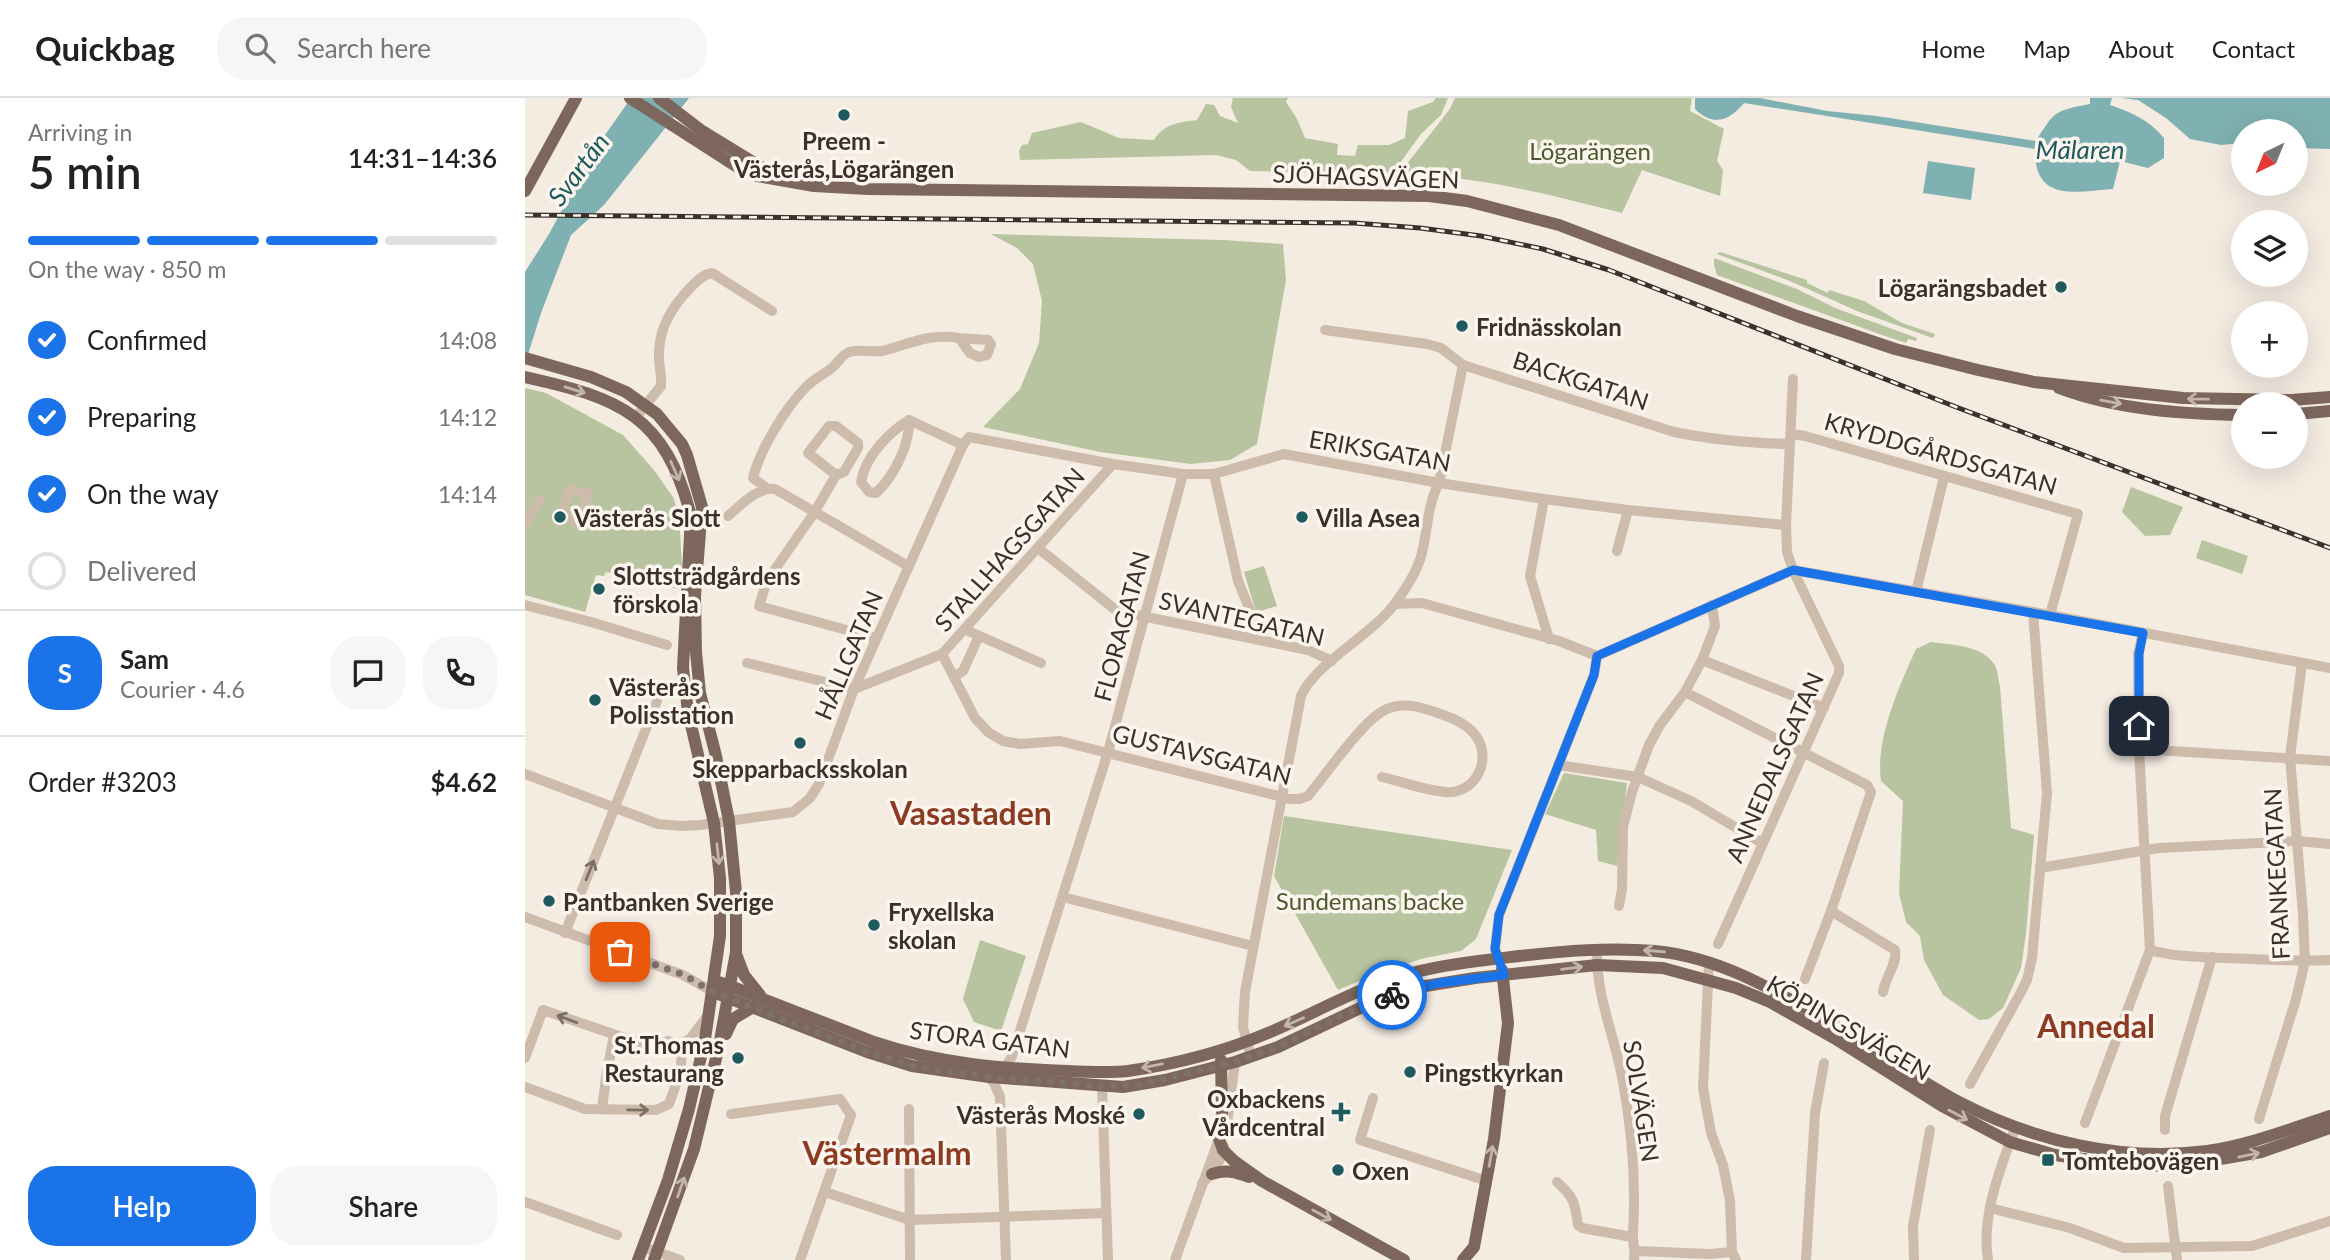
<!DOCTYPE html>
<meta charset="utf-8">
<style>
:root{--surface:#fff;--page:#f6f6f6;--text:#222;--muted:#767676;--line:#e0e0e0;--accent:#1a73e8}
body{margin:0;font-family:Lato,sans-serif;background:var(--page);color:var(--text);height:100vh;display:flex;flex-direction:column;font-size:26px;white-space:nowrap}
*{box-sizing:border-box;margin:0}
p{font-size:23px;color:var(--muted)}
.icon{flex:none;width:38px;height:38px;fill:none;stroke:currentColor;stroke-width:2;stroke-linecap:round;stroke-linejoin:round}
.map{position:relative;flex:1;overflow:hidden}
.drawer{display:flex;flex-direction:column;background:var(--surface);width:525px}
.drawer>*{flex:none}
.needle{width:46px;rotate:223deg}
.tools{position:absolute;left:1706px;top:21px;display:grid;gap:14px}
.tools a{display:grid;place-items:center;width:77px;height:77px;border-radius:50%;background:var(--surface);box-shadow:0 7px 28px #0002;font-size:35px}
.pin{position:absolute;display:grid;place-items:center;width:60px;height:60px;color:#fff;margin:-30px;border-radius:14px;box-shadow:0 4px 10px #0006}
.courier{position:absolute;display:grid;place-items:center;width:70px;height:70px;margin:-35px;border:5px solid #1a73e8;border-radius:50%;background:#fff;color:#222;box-shadow:0 2px 9px #0007}
.summary em{font-style:normal;font-weight:600}
.summary div{display:flex;flex-direction:column-reverse}
.summary{display:flex;align-items:center;justify-content:space-between;height:119px;padding:0 28px}
h1{font-size:46px;font-weight:600;line-height:52px}
.bar{display:grid;grid-template-columns:repeat(4,1fr);gap:10px 7px;align-content:center;height:84px;padding:0 28px}
.bar i{height:9px;border-radius:5px;background:var(--line)}
.bar .current{background:var(--accent)}
.bar p{grid-column:span 4}
.line{display:flex;align-items:center;gap:18px;padding:0 28px;border-top:2px solid var(--line)}
.line div{flex:1}
.round{display:grid;place-items:center;flex:none;width:74px;height:74px;border-radius:28px;background:var(--page)}
ol{padding:0 28px;list-style:none}
li{display:flex;align-items:center;gap:21px;height:77px}
li p{margin-inline-start:auto}
li .icon{padding:7px;border-radius:50%;background:var(--accent);color:#fff;stroke-width:4}
li:last-child{color:var(--muted)}
li i{width:38px;height:38px;border:4px solid var(--line);border-radius:50%}
.cta{display:flex;gap:14px;margin-top:auto;padding:14px 28px}
.cta a{flex:1;height:80px;border-radius:28px;background:var(--accent);color:#fff;font-size:28px;font-weight:600;line-height:80px;text-align:center}
.cta a+a{background:var(--page);color:var(--text)}
header{display:flex;align-items:center;gap:42px;box-sizing:border-box;height:98px;padding:0 35px;background:var(--surface);border-bottom:2px solid var(--line)}
header strong{font-size:33px}
nav{display:flex;gap:38px;margin-inline-start:auto;font-size:24px}
.search{width:490px;height:63px;background:var(--page);display:flex;align-items:center;gap:18px;box-sizing:border-box;padding:0 24px;border-radius:28px;color:var(--muted);font-size:26px}
main{display:flex;flex:1;min-height:0}
.map>svg:first-child{display:block}
</style>
<header>
<strong>Quickbag</strong>
<div class="search"><svg class="icon" aria-label="search" viewBox="0 0 24 24"><circle cx="10" cy="10" r="6"/><path d="M15 15l6 6"/></svg>Search here</div>
<nav><a>Home</a><a>Map</a><a>About</a><a>Contact</a></nav>
</header>
<main>
<section class="drawer">
<div class="summary"><div><h1>5 min</h1><p>Arriving in</p></div><em>14:31–14:36</em></div>
<div class="bar"><i class="current"></i><i class="current"></i><i class="current"></i><i></i><p>On the way · 850 m</p></div>
<ol>
<li><svg class="icon" aria-label="check" viewBox="0 0 24 24"><path d="M5 12l5 5 9-10"/></svg>Confirmed<p>14:08</p></li>
<li><svg class="icon" aria-label="check" viewBox="0 0 24 24"><path d="M5 12l5 5 9-10"/></svg>Preparing<p>14:12</p></li>
<li><svg class="icon" aria-label="check" viewBox="0 0 24 24"><path d="M5 12l5 5 9-10"/></svg>On the way<p>14:14</p></li>
<li><i></i>Delivered</li>
</ol>
<div class="line" style="height:126px"><b class="round" style="background:var(--accent);color:#fff">S</b><div><b>Sam</b><p>Courier · 4.6</p></div><a class="round"><svg class="icon" aria-label="chat" viewBox="0 0 24 24"><path d="M4 5h16v11H9l-5 4z"/></svg></a><a class="round"><svg class="icon" aria-label="phone" viewBox="0 0 24 24"><path d="M5 4h4l2 5-3 2q2 4 5 5l2-3 5 2v4C11 20 4 13 5 4z"/></svg></a></div>
<div class="line" style="height:91px"><div>Order #3203</div><b>$4.62</b></div>
<div class="cta"><a>Help</a><a>Share</a></div>
</section>
<div class="map">
<svg width="1805" height="1162" viewBox="0 0 1805 1162">
<rect width="100%" height="100%" fill="#f4ebe1"/>
<g fill="#b8c4a0">
<path d="M708,0H763L761,4L772,21L780,40L813,46L812,57L830,58L833,47H864L880,40L883,13L908,4L911,0H923L916,17L896,36L867,76L725,73L711,62L691,57L495,62L494,53L497,47L503,46L507,35L556,24L594,40L629,42C638,26 655,24 672,22L681,6L689,7L695,18L713,25L706,9Z"/>
<path d="M930,0H1167L1165,13L1199,31L1192,63L1198,72L1195,98L1117,72L1097,115C1026,97 958,79 885,77L881,67L925,11Z"/>
<path d="M466,136L698,142L758,146L761,182L732,346L705,362L666,366L575,354L458,329L495,291L514,245L517,203L508,166L492,150Z"/>
<path d="M1195,154L1282,182V185L1303,195L1304,192L1339,203L1377,225L1410,236L1408,240L1332,213L1265,183L1192,156Z"/>
<path d="M1189,160L1272,191L1310,210L1392,240L1391,243L1383,241L1381,245L1360,238L1192,177L1189,167Z"/>
<path d="M0,290L21,295L98,337L129,372L148,399L154,415L157,468L153,491L81,474L79,478L71,477L60,514L0,497Z"/>
<path d="M1606,389L1658,409L1645,437L1620,438L1597,414Z"/>
<path d="M1677,442L1723,458L1717,476L1671,460Z"/>
<path d="M739,468L752,508L731,514L719,474Z"/>
<path d="M1406,544C1426,547 1457,547 1469,566C1473,571 1473,582 1475,588L1486,730L1509,737L1501,836L1496,870L1478,910L1464,921L1454,922L1418,897L1399,862L1395,838L1381,824L1374,795L1378,703L1356,683C1350,641 1374,589 1391,551Z"/>
<path d="M1039,675L1102,685L1092,768L1073,763L1071,732L1020,716Z"/>
<path d="M759,718L987,752L951,841L936,853L900,860L858,873L813,892L749,778Z"/>
<path d="M455,842L501,858L476,933L449,924L438,901Z"/>
</g>
<g fill="#7fb0b2">
<path d="M106,0H164L79,107L46,137L16,215L0,266V174L24,136L68,54Z"/>
<path d="M1170,0H1235L1302,13L1352,18L1511,43C1530,12 1530,13 1565,6V0H1587L1585,7C1608,15 1624,22 1639,40V60L1623,70L1595,63L1588,91C1550,94 1509,104 1510,51L1219,5C1204,23 1189,29 1170,11Z"/>
<path d="M1596,0H1805V51L1771,50V33H1718V45L1696,47L1665,41L1641,20L1613,2Z"/>
<path d="M1403,63L1450,70L1446,102L1398,95Z"/>
</g>
<g fill="none" stroke-linecap="round" stroke-linejoin="round">
<g stroke="#cdbbac" stroke-width="10">
<path d="M800,232L902,246L916,250L938,267L1149,334C1188,342 1225,345 1265,346"/>
<path d="M111,319L136,288C137,276 133,265 134,254C135,228 147,209 165,190C171,184 178,176 187,175L247,213"/>
<path d="M384,322C385,347 369,378 351,395L344,394L336,384C340,359 363,335 384,322Z"/>
<path d="M384,322L438,347"/>
<path d="M1266,336L1280,338L1553,416L1525,517"/>
<path d="M689,376L713,483L731,527L730,540"/>
<path d="M311,377L319,374L333,350V345L311,328H304L283,355L311,377L289,415L242,483L234,508L351,540"/>
<path d="M243,391L228,380C235,351 261,309 282,288C290,280 300,276 308,269C313,264 317,257 324,254C335,250 349,256 361,252C386,245 407,235 434,240L445,255L454,259L462,257L466,246L463,242L434,240"/>
<path d="M44,392L63,396L57,424L37,418Z"/>
<path d="M1019,401L1005,478L1024,541"/>
<path d="M203,418C216,407 232,389 250,391L383,468"/>
<path d="M0,425L15,402"/>
<path d="M513,450L592,513L783,552L807,563"/>
<path d="M1092,453L1103,412"/>
<path d="M1391,494L1419,379"/>
<path d="M870,506L897,505L1034,543L1072,558L1268,472L1525,517L1805,570"/>
<path d="M0,507L66,524L142,547"/>
<path d="M441,532L516,565"/>
<path d="M417,556L450,620L463,634L478,643L495,646L535,643L765,701H774L783,698C801,677 839,620 862,611C875,605 892,608 904,612C921,618 940,623 951,638C968,662 950,697 920,694C899,692 878,684 857,679"/>
<path d="M1177,562L1299,610"/>
<path d="M222,565L329,591L417,556L588,366"/>
<path d="M430,578L438,573L454,538"/>
<path d="M1160,594L1342,687L1346,694L1306,813L1280,881"/>
<path d="M1614,651L1805,663"/>
<path d="M1033,667L1113,679L1166,703L1237,745"/>
<path d="M0,676L133,726L157,728L175,727L268,714L285,700L294,686L329,591L438,347L444,339L588,366L658,376H689L759,356L914,385L1019,401L1103,412L1261,427"/>
<path d="M1515,770L1634,750L1772,743L1805,746"/>
<path d="M538,799L728,848"/>
<path d="M1094,808L1097,791L1098,729L1107,694L1124,647L1135,627L1160,594L1177,562L1190,528L1187,507"/>
<path d="M1306,813L1370,852C1373,865 1360,880 1358,894"/>
<path d="M0,819L158,877L188,894"/>
<path d="M40,835L132,603"/>
<path d="M1193,846L1314,575V568L1268,472L1262,454L1261,427L1268,281"/>
<path d="M1072,852C1071,900 1090,938 1098,984C1107,1033 1111,1086 1108,1135C1107,1145 1111,1152 1109,1162"/>
<path d="M1625,852C1649,859 1676,859 1701,860C1736,861 1770,864 1805,862"/>
<path d="M973,860L970,851L974,817L1069,577L1072,558"/>
<path d="M1184,864L1178,990L1186,1035L1198,1067L1205,1103L1207,1154L1211,1162"/>
<path d="M153,947L165,941L183,917"/>
<path d="M726,959L718,929L720,894L776,598C791,564 848,537 871,504C880,492 890,476 895,462C903,437 901,409 914,385L938,267"/>
<path d="M0,960L18,912L123,948L130,949L143,943L153,947"/>
<path d="M481,969L487,958L583,654L658,376"/>
<path d="M464,979L469,985L475,999L481,1162"/>
<path d="M1445,986L1496,894L1502,882L1507,860L1522,695L1508,514"/>
<path d="M577,988L583,1162"/>
<path d="M0,989L60,1011L131,1012L144,1006C149,991 163,962 153,947"/>
<path d="M848,1000L835,1042L962,1083"/>
<path d="M77,1011L81,979L89,937"/>
<path d="M384,1011L385,1162"/>
<path d="M206,1016L315,1001L326,1017L275,1162"/>
<path d="M1734,1021L1771,901L1780,863L1778,816L1765,659L1777,565"/>
<path d="M1560,1025L1625,852L1614,651L1613,556L1618,535"/>
<path d="M702,1026L710,964"/>
<path d="M1640,1032V1018L1687,859"/>
<path d="M1032,1084C1049,1099 1050,1105 1053,1127L1057,1130L1107,1139"/>
<path d="M677,1085C689,1075 696,1063 699,1048"/>
<path d="M1643,1088L1652,1162"/>
<path d="M300,1094L385,1122L581,1115"/>
<path d="M0,1104L92,1137"/>
<path d="M1465,1110L1545,1130L1599,1150L1727,1148L1805,1123"/>
<path d="M118,1149L155,1162"/>
<path d="M1111,1153L1185,1156L1207,1154"/>
<path d="M650,1162L694,1041"/>
<path d="M1281,1162L1290,1015L1299,965"/>
<path d="M1389,1162L1388,1128L1405,1032"/>
<path d="M1463,1162C1456,1117 1475,1072 1490,1030"/>
</g>
<g stroke="#7d675c" stroke-width="12">
<path d="M105,0L217,72L232,78L289,88L343,91L904,98L942,103L1034,127L1272,218L1370,251L1453,272L1509,284L1658,300L1766,302L1805,299"/>
<path d="M134,0L177,33L251,78"/>
<path d="M0,93L51,0"/>
<path d="M0,260L66,279L101,294L132,316L157,346L162,357L177,409L170,498L171,554L175,595L191,658L204,723L211,794V854L194,948L169,1051L129,1162"/>
<path d="M0,279C95,300 140,317 166,418L158,570L163,614L189,725L195,780V838L180,941L164,1011L143,1082L113,1162"/>
<path d="M1534,290C1592,312 1657,316 1718,317"/>
<path d="M1771,316L1805,313"/>
<path d="M211,856L219,877L235,897"/>
<path d="M190,883C206,887 222,895 238,901C275,915 312,930 349,944C410,965 479,971 543,973C563,974 583,975 603,973C651,966 698,954 743,935C777,921 809,903 844,889C892,869 943,864 994,858C1039,853 1085,849 1130,853C1194,859 1249,892 1303,923C1347,949 1389,980 1434,1004C1509,1043 1597,1064 1682,1053C1724,1047 1765,1031 1805,1018"/>
<path d="M188,894L342,954L387,968L464,979L598,989L640,982L710,964L753,949L850,903L894,889L950,880L1072,867L1138,870L1211,890L1245,904L1309,940L1417,1008L1485,1044L1530,1057L1593,1066L1639,1068L1672,1065L1736,1054L1805,1030"/>
<path d="M201,936L208,921L228,909"/>
<path d="M696,962L697,1015L694,1041L698,1052L709,1063L737,1083L879,1162"/>
<path d="M687,1076C700,1071 711,1074 724,1079"/>
<path d="M938,1162L949,1149L969,1041L983,925L977,872"/>
</g>
<defs>
<path id="rail" d="M0,117L829,125L895,130L956,138L1018,151L1084,172L1431,309L1805,450"/>
</defs>
<use href="#rail" stroke="#3b302b" stroke-width="5"/>
<use href="#rail" stroke="#fbf5ee" stroke-width="2.5" stroke-dasharray="8" stroke-linecap="butt"/>
</g>
<defs><path id="oneway-shaft" d="M-6 0H5M1.5-3L5.5 0L1.5 3" fill="none" stroke-width="1.6" stroke-linecap="round" stroke-linejoin="round" transform="scale(1.75)"/></defs>
<g stroke="#c2b5ac">
<use href="#oneway-shaft" transform="translate(50 292) rotate(17)"/>
<use href="#oneway-shaft" transform="translate(1673 301) rotate(-179)"/>
<use href="#oneway-shaft" transform="translate(1586 304) rotate(10)"/>
<use href="#oneway-shaft" transform="translate(150 373) rotate(66)"/>
<use href="#oneway-shaft" transform="translate(193 756) rotate(84)"/>
<use href="#oneway-shaft" transform="translate(1129 853) rotate(-175)"/>
<use href="#oneway-shaft" transform="translate(1047 870) rotate(-7)"/>
<use href="#oneway-shaft" transform="translate(769 924) rotate(156)"/>
<use href="#oneway-shaft" transform="translate(627 968) rotate(169)"/>
<use href="#oneway-shaft" transform="translate(1433 1017) rotate(28)"/>
<use href="#oneway-shaft" transform="translate(1724 1057) rotate(-12)"/>
<use href="#oneway-shaft" transform="translate(966 1058) rotate(-80)"/>
<use href="#oneway-shaft" transform="translate(156 1089) rotate(-71)"/>
<use href="#oneway-shaft" transform="translate(797 1117) rotate(29)"/>
</g>
<g stroke="#7d6f65">
<use href="#oneway-shaft" transform="translate(65 772) rotate(-68)"/>
<use href="#oneway-shaft" transform="translate(42 921) rotate(-160)"/>
<use href="#oneway-shaft" transform="translate(113 1012) rotate(1)"/>
</g>
<g fill="none" stroke-linecap="round" stroke-linejoin="round">
<path stroke="#7c716b" stroke-width="7" stroke-dasharray="0 12.6" d="M95,854L159,877L188,894L342,954L387,968L464,979L577,988L613,987L710,964L753,949L819,916L867,897"/>
<path stroke="#1a73e8" stroke-width="9" d="M867,897L914,885L979,877L970,851L974,817L1069,577L1072,558L1268,472L1618,535L1614,556V628"/>
</g>
<g fill="#1f5a5e" stroke="#fbf5ee" stroke-width="2.5">
<circle cx="319" cy="17" r="7"/>
<circle cx="1536" cy="189" r="7"/>
<circle cx="937" cy="228" r="7"/>
<circle cx="35" cy="419" r="7"/>
<circle cx="777" cy="419" r="7"/>
<circle cx="74" cy="491" r="7"/>
<circle cx="70" cy="602" r="7"/>
<circle cx="275" cy="645" r="7"/>
<circle cx="24" cy="803" r="7"/>
<circle cx="349" cy="827" r="7"/>
<circle cx="213" cy="960" r="7"/>
<circle cx="885" cy="974" r="7"/>
<path d="M812.5 1003.5h7v7h7v7h-7v7h-7v-7h-7v-7h7z"/>
<circle cx="614" cy="1016" r="7"/>
<rect x="1516" y="1055" width="14" height="14" rx="3.5"/>
<circle cx="813" cy="1072" r="7"/>
</g>
<g text-anchor="middle" dominant-baseline="central" stroke-width="7" stroke-linejoin="round" paint-order="stroke">
<g font-size="24" font-weight="bold" fill="#3b302b" stroke="#fbf5ee" text-anchor="start">
<text x="319" y="42" text-anchor="middle">Preem -<tspan x="319" dy="28">Västerås,Lögarängen</tspan></text>
<text x="1522" y="189" text-anchor="end">Lögarängsbadet</text>
<text x="951" y="228">Fridnässkolan</text>
<text x="49" y="419">Västerås Slott</text>
<text x="791" y="419">Villa Asea</text>
<text x="88" y="477">Slottsträdgårdens<tspan x="88" dy="28">förskola</tspan></text>
<text x="84" y="588">Västerås<tspan x="84" dy="28">Polisstation</tspan></text>
<text x="275" y="670" text-anchor="middle">Skepparbacksskolan</text>
<text x="38" y="803">Pantbanken Sverige</text>
<text x="363" y="813">Fryxellska<tspan x="363" dy="28">skolan</tspan></text>
<text x="199" y="946" text-anchor="end">St.Thomas<tspan x="199" dy="28">Restaurang</tspan></text>
<text x="899" y="974">Pingstkyrkan</text>
<text x="800" y="1000" text-anchor="end">Oxbackens<tspan x="800" dy="28">Vårdcentral</tspan></text>
<text x="600" y="1016" text-anchor="end">Västerås Moské</text>
<text x="1537" y="1062">Tomtebovägen</text>
<text x="827" y="1072">Oxen</text>
</g>
<g font-size="24" fill="#4a5a2e" stroke="#fbf5ee">
<text x="1065" y="52">Lögarängen</text>
<text x="845" y="802">Sundemans backe</text>
</g>
<g font-size="24" fill="#3b302b" stroke="#fbf5ee">
<text transform="translate(841 78) rotate(2)">SJÖHAGSVÄGEN</text>
<text transform="translate(1056 282) rotate(18)">BACKGATAN</text>
<text transform="translate(855 352) rotate(10)">ERIKSGATAN</text>
<text transform="translate(1416 355) rotate(16)">KRYDDGÅRDSGATAN</text>
<text transform="translate(484 451) rotate(-48)">STALLHAGSGATAN</text>
<text transform="translate(717 520) rotate(13)">SVANTEGATAN</text>
<text transform="translate(596 528) rotate(-75)">FLORAGATAN</text>
<text transform="translate(323 557) rotate(-67)">HÅLLGATAN</text>
<text transform="translate(677 656) rotate(14)">GUSTAVSGATAN</text>
<text transform="translate(1249 669) rotate(-66)">ANNEDALSGATAN</text>
<text transform="translate(1751 776) rotate(-93)">FRANKEGATAN</text>
<text transform="translate(1324 929) rotate(30)">KÖPINGSVÄGEN</text>
<text transform="translate(465 941) rotate(7)">STORA GATAN</text>
<text transform="translate(1117 1003) rotate(81)">SOLVÄGEN</text>
</g>
<g font-size="26" font-style="italic" fill="#1f5a5e" stroke="#fbf5ee">
<text x="1555" y="51">Mälaren</text>
<text transform="translate(53 71) rotate(-53)">Svartån</text>
</g>
<g font-size="32" font-weight="bold" fill="#8c3b22" stroke="#fbf5ee">
<text x="446" y="714">Vasastaden</text>
<text x="1571" y="927">Annedal</text>
<text x="362" y="1054">Västermalm</text>
</g>
</g>
</svg>
<div class="tools">
<a><svg class="needle" viewBox="-14 -14 28 28"><path d="M0-13l5 13h-10z" fill="#e53935"/><path d="M0 13l5-13h-10z" fill="#767676"/></svg></a>
<a><svg class="icon" aria-label="layers" viewBox="0 0 24 24"><path d="M12 4l9 5-9 5-9-5zM3 14l9 5 9-5"/></svg></a>
<a>+</a>
<a>−</a>
</div>
<div class="pin" style="left:95px;top:854px;background:#ea580c"><svg class="icon" aria-label="bag" viewBox="0 0 24 24"><path d="M5 8h14l-1 12H6zM9 8a3 3 0 0 1 6 0"/></svg></div>
<div class="pin" style="left:1614px;top:628px;background:#1f2937"><svg class="icon" aria-label="home" viewBox="0 0 24 24"><path d="M3 11l9-7 9 7M6 9v11h12V9"/></svg></div>
<div class="courier" style="left:867px;top:897px"><svg class="icon" aria-label="bike" viewBox="0 0 24 24"><circle cx="6" cy="16" r="4"/><circle cx="18" cy="16" r="4"/><path d="M6 16l4-8h5l3 8M10 8l3 8H6M13 5h3"/></svg></div>
</div>
</main>
